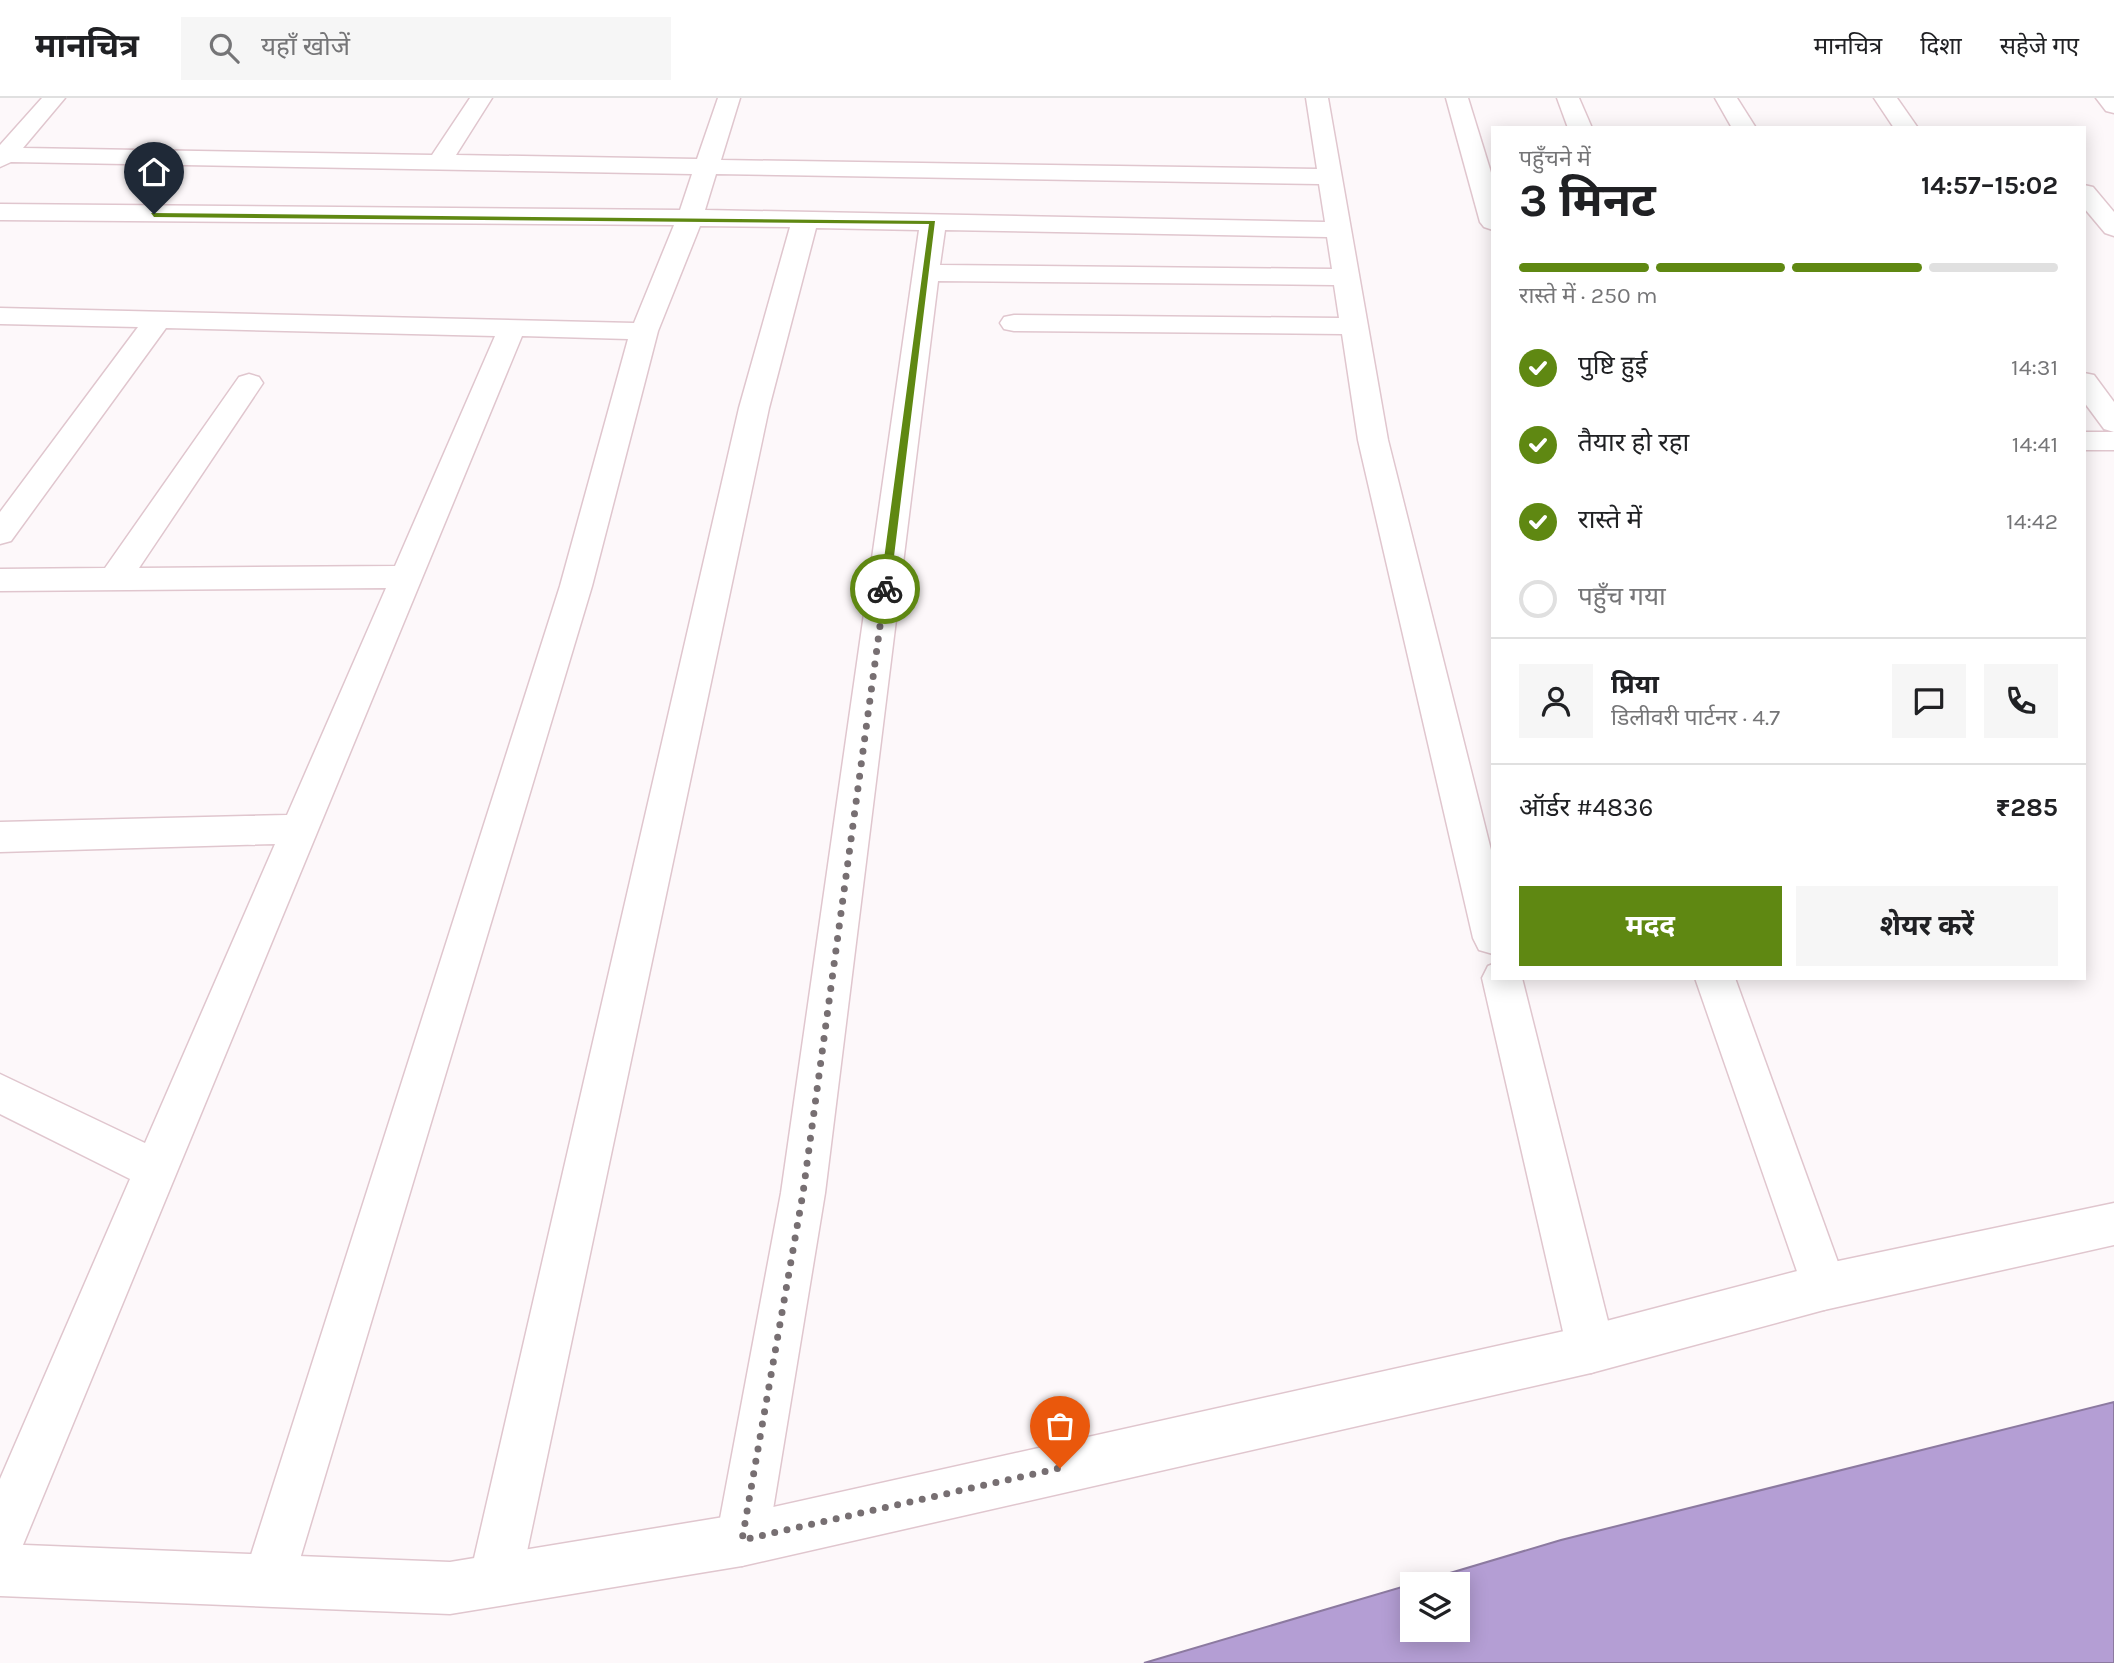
<!DOCTYPE html>
<html lang="hi">
<meta charset="utf-8">
<style>
:root{--surface:#fff;--page:#f6f6f6;--text:#202124;--muted:#757577;--line:#e0e0e0;--accent:#5f8812}
body{margin:0;font-family:Karla,"Noto Sans Devanagari",sans-serif;background:var(--page);color:var(--text);height:100vh;display:flex;flex-direction:column;font-size:26px;white-space:nowrap}
*{box-sizing:border-box;margin:0}
p{font-size:23px;color:var(--muted)}
.icon{flex:none;width:38px;height:38px;fill:none;stroke:currentColor;stroke-width:2;stroke-linecap:round;stroke-linejoin:round}
.map{position:relative;flex:1;overflow:hidden}
.drawer{position:absolute;left:1491px;top:28px;width:595px;height:854px;display:flex;flex-direction:column;background:var(--surface);border-radius:0px;box-shadow:0 4px 18px #0003}
.drawer>*{flex:none}
.fabs{position:absolute;left:1400px;top:1474px;display:grid;gap:14px}
.fabs a{display:grid;place-items:center;width:70px;height:70px;border-radius:0px;background:var(--surface);box-shadow:0 4px 18px #0003;font-size:35px}
.pin{position:absolute;display:grid;place-items:center;width:60px;height:60px;color:#fff;margin:-72px -30px;border-radius:50% 50% 50% 0;rotate:-45deg;box-shadow:0 0 7px #0007}
.pin .icon{rotate:45deg}
.courier{position:absolute;display:grid;place-items:center;width:70px;height:70px;margin:-35px;border:5px solid #5f8812;border-radius:50%;background:#fff;color:#222;box-shadow:0 2px 9px #0007}
.overview em{font-style:normal;font-weight:700}
.overview div{display:flex;flex-direction:column-reverse}
.overview{display:flex;align-items:center;justify-content:space-between;height:119px;padding:0 28px}
h1{font-size:46px;font-weight:700;line-height:52px}
.bar{display:grid;grid-template-columns:repeat(4,1fr);gap:10px 7px;align-content:center;height:84px;padding:0 28px}
.bar i{height:9px;border-radius:5px;background:var(--line)}
.bar .current{background:var(--accent)}
.bar p{grid-column:span 4}
.line{display:flex;align-items:center;gap:18px;padding:0 28px;border-top:2px solid var(--line)}
.line div{flex:1}
.round{display:grid;place-items:center;flex:none;width:74px;height:74px;border-radius:0px;background:var(--page)}
ol{padding:0 28px;list-style:none}
li{display:flex;align-items:center;gap:21px;height:77px}
li p{margin-inline-start:auto}
li .icon{padding:7px;border-radius:50%;background:var(--accent);color:#fff;stroke-width:4}
li:last-child{color:var(--muted)}
li i{width:38px;height:38px;border:4px solid var(--line);border-radius:50%}
.primary-button{display:flex;gap:14px;margin-top:auto;padding:14px 28px}
.primary-button a{flex:1;height:80px;border-radius:0px;background:var(--accent);color:#fff;font-size:28px;font-weight:700;line-height:80px;text-align:center}
.primary-button a+a{background:var(--page);color:var(--text)}
header{display:flex;align-items:center;gap:42px;box-sizing:border-box;height:98px;padding:0 35px;background:var(--surface);border-bottom:2px solid var(--line)}
header strong{font-size:33px}
nav{display:flex;gap:38px;margin-inline-start:auto;font-size:24px}
.search{width:490px;height:63px;background:var(--page);display:flex;align-items:center;gap:18px;box-sizing:border-box;padding:0 24px;border-radius:0px;color:var(--muted);font-size:26px}
.map>svg:first-child{display:block}
</style>
<header>
<strong>मानचित्र</strong>
<div class="search"><svg class="icon" aria-label="search" viewBox="0 0 24 24"><circle cx="10" cy="10" r="6"/><path d="M15 15l6 6"/></svg>यहाँ खोजें</div>
<nav><a>मानचित्र</a><a>दिशा</a><a>सहेजे गए</a></nav>
</header>
<div class="map">
<svg width="2114" height="1565" viewBox="0 0 2114 1565">
<rect width="100%" height="100%" fill="#fdf8fa"/>
<path fill="#b49ed4" stroke="#8c7aa0" stroke-width="2" d="M2114,1304V1565H1144L1412,1486V1531H1458V1486H1413L1561,1442Z"/>
<g fill="none" stroke-linecap="round" stroke-linejoin="round">
<defs>
<g id="minor">
<path d="M42,0H65L23,50L432,57L470,0H492L456,57L697,61L718,0H740L721,62L1317,71L1306,0H1328L1388,342L1493,760V856L1479,852L1473,840L1358,342L1342,236L1014,233L1004,231L1000,225L1004,219L1014,217L1339,220L1334,187L938,183L825,1095L768,1442L760,1460L742,1468L724,1460L716,1442L781,1095L919,132L816,130L769,310L521,1482L514,1501L495,1508L476,1501L469,1482L739,310L790,129L700,128L658,233L592,488L288,1501L269,1508L250,1501L243,1482L560,488L628,241L522,238L18,1459L0,1467V1381L130,1081L0,1016V976L145,1045L275,746L0,754V724L287,717L386,490L0,493V471L105,470L239,279L249,276L259,279L263,285L139,470L395,468L495,238L166,230L11,443L0,446V414L138,229L0,226V210L634,225L674,127L0,122V106L680,112L692,76L11,64L0,69V47ZM716,76L1319,86L1325,124L705,112ZM945,132L1327,139L1332,171L940,167Z"/>
<path d="M1446,0H1468L1493,81V132L1484,129L1480,124Z"/>
<path d="M1557,0H1579L1592,30H1568Z"/>
<path d="M1715,0H1737L1756,30H1732Z"/>
<path d="M1874,0H1897L1918,30H1894Z"/>
<path d="M2096,0H2114V15L2106,13Z"/>
<path d="M2084,87L2093,89L2114,114V138L2105,135L2084,110Z"/>
<path d="M2084,275L2094,277L2114,304V352H2084V334H2114L2104,331L2084,304Z"/>
<path d="M1493,866V880H1522L1615,1251L1608,1268L1591,1275L1574,1268L1567,1251L1482,880L1488,868Z"/>
<path d="M1695,880H1735L1847,1189L1840,1205L1824,1212L1808,1205Z"/>
</g>
<path id="tertiary" d="M2114,1105V1147L1824,1212L1591,1275L742,1468L450,1516L0,1498V1446L450,1464L742,1416L1591,1227L1824,1166Z"/>
</defs>
<use href="#minor" stroke="#e0c6ce" stroke-width="3"/>
<use href="#tertiary" stroke="#e0c6ce" stroke-width="3"/>
<use href="#minor" fill="#fff" fill-rule="evenodd"/>
<use href="#tertiary" fill="#fff" fill-rule="evenodd"/>
</g>
<path fill="#5f8812" d="M151,115L935,123L890,491L885,495L880,491L929,126L154,119Z"/>
<g fill="none" stroke-linecap="round" stroke-linejoin="round">
<path stroke="#776f72" stroke-width="7" stroke-dasharray="0 12.6" d="M885,491L803,1095L742,1442L1060,1370"/>
</g>
</svg>
<div class="fabs">
<a><svg class="icon" aria-label="layers" viewBox="0 0 24 24"><path d="M12 4l9 5-9 5-9-5zM3 14l9 5 9-5"/></svg></a>
</div>
<div class="pin" style="left:1060px;top:1370px;background:#ea580c"><svg class="icon" aria-label="bag" viewBox="0 0 24 24"><path d="M5 8h14l-1 12H6zM9 8a3 3 0 0 1 6 0"/></svg></div>
<div class="pin" style="left:154px;top:116px;background:#1f2937"><svg class="icon" aria-label="home" viewBox="0 0 24 24"><path d="M3 11l9-7 9 7M6 9v11h12V9"/></svg></div>
<div class="courier" style="left:885px;top:491px"><svg class="icon" aria-label="bike" viewBox="0 0 24 24"><circle cx="6" cy="16" r="4"/><circle cx="18" cy="16" r="4"/><path d="M6 16l4-8h5l3 8M10 8l3 8H6M13 5h3"/></svg></div>
<section class="drawer">
<div class="overview"><div><h1>3 मिनट</h1><p>पहुँचने में</p></div><em>14:57–15:02</em></div>
<div class="bar"><i class="current"></i><i class="current"></i><i class="current"></i><i></i><p>रास्ते में · 250 m</p></div>
<ol>
<li><svg class="icon" aria-label="check" viewBox="0 0 24 24"><path d="M5 12l5 5 9-10"/></svg>पुष्टि हुई<p>14:31</p></li>
<li><svg class="icon" aria-label="check" viewBox="0 0 24 24"><path d="M5 12l5 5 9-10"/></svg>तैयार हो रहा<p>14:41</p></li>
<li><svg class="icon" aria-label="check" viewBox="0 0 24 24"><path d="M5 12l5 5 9-10"/></svg>रास्ते में<p>14:42</p></li>
<li><i></i>पहुँच गया</li>
</ol>
<div class="line" style="height:126px"><a class="round"><svg class="icon" aria-label="person" viewBox="0 0 24 24"><circle cx="12" cy="8" r="4"/><path d="M4 21q1-7 8-7t8 7"/></svg></a><div><b>प्रिया</b><p>डिलीवरी पार्टनर · 4.7</p></div><a class="round"><svg class="icon" aria-label="chat" viewBox="0 0 24 24"><path d="M4 5h16v11H9l-5 4z"/></svg></a><a class="round"><svg class="icon" aria-label="phone" viewBox="0 0 24 24"><path d="M5 4h4l2 5-3 2q2 4 5 5l2-3 5 2v4C11 20 4 13 5 4z"/></svg></a></div>
<div class="line" style="height:91px"><div>ऑर्डर #4836</div><b>₹285</b></div>
<div class="primary-button"><a>मदद</a><a>शेयर करें</a></div>
</section>
</div>
